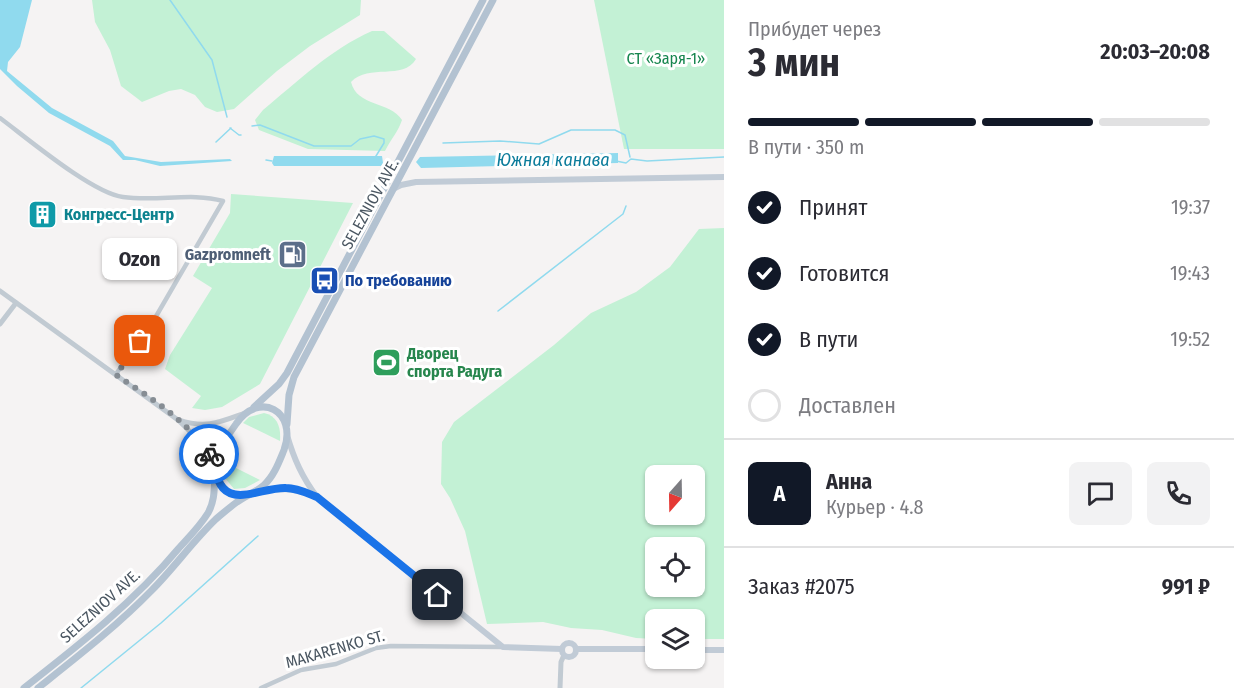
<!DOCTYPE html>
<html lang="ru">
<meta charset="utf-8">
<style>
:root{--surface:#fff;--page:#f2f2f3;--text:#2b2b33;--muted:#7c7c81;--line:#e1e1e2;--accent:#111827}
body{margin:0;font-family:"Fira Sans Condensed",sans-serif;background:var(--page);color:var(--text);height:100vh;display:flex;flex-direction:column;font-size:22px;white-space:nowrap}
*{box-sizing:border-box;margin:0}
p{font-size:20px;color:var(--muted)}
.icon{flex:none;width:33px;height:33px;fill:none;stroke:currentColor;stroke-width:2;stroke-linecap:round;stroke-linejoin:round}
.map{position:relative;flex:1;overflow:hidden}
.details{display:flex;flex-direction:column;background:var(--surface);width:510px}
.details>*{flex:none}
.needle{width:39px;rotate:200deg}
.controls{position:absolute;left:645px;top:465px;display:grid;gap:12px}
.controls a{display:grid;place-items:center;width:60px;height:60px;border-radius:9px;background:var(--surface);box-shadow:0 2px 4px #0004;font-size:30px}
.pin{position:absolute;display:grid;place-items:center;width:51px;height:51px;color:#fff;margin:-26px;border-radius:12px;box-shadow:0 3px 9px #0006}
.courier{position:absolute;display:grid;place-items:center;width:60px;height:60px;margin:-30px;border:4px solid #1a73e8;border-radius:50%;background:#fff;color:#222;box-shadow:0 2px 8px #0007}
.bubble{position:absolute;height:42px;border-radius:9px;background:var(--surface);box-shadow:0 2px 4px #0004;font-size:20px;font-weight:700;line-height:42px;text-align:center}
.head em{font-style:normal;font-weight:700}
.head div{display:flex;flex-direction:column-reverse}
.head{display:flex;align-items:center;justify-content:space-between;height:102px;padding:0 24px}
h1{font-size:39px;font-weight:700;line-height:45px}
.bar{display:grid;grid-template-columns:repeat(4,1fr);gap:9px 6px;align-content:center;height:72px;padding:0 24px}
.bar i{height:8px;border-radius:4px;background:var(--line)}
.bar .on{background:var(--accent)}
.bar p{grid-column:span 4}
.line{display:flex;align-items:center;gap:15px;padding:0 24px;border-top:2px solid var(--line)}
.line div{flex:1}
.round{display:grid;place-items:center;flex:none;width:63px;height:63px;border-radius:9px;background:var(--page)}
ol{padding:0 24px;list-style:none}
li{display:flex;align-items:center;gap:18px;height:66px}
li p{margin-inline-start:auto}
li .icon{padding:6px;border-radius:50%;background:var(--accent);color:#fff;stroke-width:4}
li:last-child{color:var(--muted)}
li i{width:33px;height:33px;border:3px solid var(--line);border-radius:50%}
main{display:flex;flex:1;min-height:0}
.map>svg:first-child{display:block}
</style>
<main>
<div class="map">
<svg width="724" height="688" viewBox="0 0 724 688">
<rect width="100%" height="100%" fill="#f5f3f3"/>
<g fill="#c3f1d5" fill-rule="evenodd">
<path d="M92,0H361L360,15L310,46L277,71L234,109L217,112L205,107L195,95L181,89L169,91L142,102L121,86L110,50L95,22Z"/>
<path d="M594,0H724V149H624Z"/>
<path d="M372,31H384L416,59C403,81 369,63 351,82C357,107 390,101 402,120C398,132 391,139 385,151L308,149L259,130L255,120L263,110C297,82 331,49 372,31Z"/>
<path d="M231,194L353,203L260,384L222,407L205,410L192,408L201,396L165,369L170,355L212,288L193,276L230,213Z"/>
<path d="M724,228V639H695L694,620H656L655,639L636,638L602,630L571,628L543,622L487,624L465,531L450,498L441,484L442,442L454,422L554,345L591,313L636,292L670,267L699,229ZM656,476H694V514H656ZM656,548H694V586H656Z"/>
<path d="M264,413C278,416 281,428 280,441L243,423L249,417Z"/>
<path d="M224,462L260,480L245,488L234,489L225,478Z"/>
</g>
<g fill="#90daee">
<path d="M0,0H32L20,47L8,62L7,71L52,108L113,141L125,156L161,162L230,159L232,161L160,166L135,160H123L110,146L49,113L17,86L0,69Z"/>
<path d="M618,153V163L421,168L416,162L420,157Z"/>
<path d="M274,156H382L383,163L381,166H274L272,163Z"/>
</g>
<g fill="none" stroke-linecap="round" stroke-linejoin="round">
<g stroke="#90daee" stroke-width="1.5">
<path d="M170,0L212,60L227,117"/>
<path d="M252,126L260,125L314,146H351L360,139L374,136L384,139V143L376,156"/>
<path d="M230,128L239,135H241"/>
<path d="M216,142L231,128"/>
<path d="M443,143L500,141L539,144L571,130H615L625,135L630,157"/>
<path d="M266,160L272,161"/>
<path d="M616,161L626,163L631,159L647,161L724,157"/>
<path d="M498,311L623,214L626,206"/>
<path d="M81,688L161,623L258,536"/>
</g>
<g stroke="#c1cad2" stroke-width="4.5">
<path d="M0,118C27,138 92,193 123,197C156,202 192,192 223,201L151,325L116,374"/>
<path d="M261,688L301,670L336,664L376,648L391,646L503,647"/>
</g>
<g stroke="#c1cad2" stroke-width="5">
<path d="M0,291L178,420C193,434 206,447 215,467"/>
<path d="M0,324L16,303"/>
<path d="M179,420C206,429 220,422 245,413"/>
<path d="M560,688L561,662L564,655"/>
</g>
<g stroke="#c1cbd6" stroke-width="6">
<path d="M393,189L401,185L416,182L724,177"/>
<path d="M287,435C294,459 302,477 317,497L503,647L562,649"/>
<path d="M256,491C281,488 293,488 317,496"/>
<circle cx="569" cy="650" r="7"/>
<path d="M576,649H656"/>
<path d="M694,650H724"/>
</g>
<g stroke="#b3c2d1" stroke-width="7">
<path d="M254,407L279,384L287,373L483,0"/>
<path d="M287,424L289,395L294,377L493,0"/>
<path d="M217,477C223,490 230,497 245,495"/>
<path d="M24,688C79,645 134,602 179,548C189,537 200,526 208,513C217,497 213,482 216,464C219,450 227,436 236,424C259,390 298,411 284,450C279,462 274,476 264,485C256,492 246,496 237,502C230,507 223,513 216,519C193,541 174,568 152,590C117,626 77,657 38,688"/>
</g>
</g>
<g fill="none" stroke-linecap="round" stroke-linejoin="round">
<path stroke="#868d94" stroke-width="6" stroke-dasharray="0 10.8" d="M140,341L116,375C149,397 187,420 209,454"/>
<path stroke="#1a73e8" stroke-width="8" d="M209,454C214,465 215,479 223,488C237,504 265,487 286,488C297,488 307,493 317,497L438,595"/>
</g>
<defs>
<symbol id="building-square" viewBox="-11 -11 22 22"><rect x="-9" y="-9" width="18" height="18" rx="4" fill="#0f9aa8" stroke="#fff"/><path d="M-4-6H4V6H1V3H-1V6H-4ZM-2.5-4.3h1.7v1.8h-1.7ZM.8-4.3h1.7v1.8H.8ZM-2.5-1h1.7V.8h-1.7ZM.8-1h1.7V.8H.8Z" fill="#fff"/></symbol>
<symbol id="fuel-square" viewBox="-11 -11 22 22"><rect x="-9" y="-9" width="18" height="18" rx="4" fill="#5c6f8a" stroke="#fff"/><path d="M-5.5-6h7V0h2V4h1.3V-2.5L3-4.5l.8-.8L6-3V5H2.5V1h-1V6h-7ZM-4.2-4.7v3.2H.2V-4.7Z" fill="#fff"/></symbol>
<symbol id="bus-square" viewBox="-11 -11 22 22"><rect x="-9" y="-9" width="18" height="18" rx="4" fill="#1a4fb4" stroke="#fff"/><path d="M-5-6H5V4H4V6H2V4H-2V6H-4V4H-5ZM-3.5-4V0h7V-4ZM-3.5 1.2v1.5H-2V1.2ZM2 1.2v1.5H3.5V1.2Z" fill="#fff"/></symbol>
<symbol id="stadium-square" viewBox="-11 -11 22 22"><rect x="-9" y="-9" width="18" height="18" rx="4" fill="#2e9e5b" stroke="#fff"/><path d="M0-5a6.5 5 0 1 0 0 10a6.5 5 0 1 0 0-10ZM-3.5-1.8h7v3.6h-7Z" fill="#fff"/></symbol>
</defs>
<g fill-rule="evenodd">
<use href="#building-square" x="26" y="198" width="33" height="33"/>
<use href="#fuel-square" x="276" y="238" width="33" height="33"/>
<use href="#bus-square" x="308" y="264" width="33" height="33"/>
<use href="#stadium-square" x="370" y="346" width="33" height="33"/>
</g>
<g text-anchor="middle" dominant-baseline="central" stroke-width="6" stroke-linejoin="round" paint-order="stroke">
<g font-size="16" fill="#17864f" stroke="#fff">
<text x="666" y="58">СТ «Заря-1»</text>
</g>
<g font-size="16" fill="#4a5661" stroke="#fff">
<text transform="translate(370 204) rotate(-61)">SELEZNIOV AVE.</text>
<text transform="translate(100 606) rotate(-42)">SELEZNIOV AVE.</text>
<text transform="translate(335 649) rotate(-16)">MAKARENKO ST.</text>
</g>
<g font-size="16" font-weight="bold" fill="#0d838f" stroke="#fff" text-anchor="start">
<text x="64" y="214">Конгресс-Центр</text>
</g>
<g font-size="16" font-weight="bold" fill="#4e5e75" stroke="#fff" text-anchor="end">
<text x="271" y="254">Gazpromneft</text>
</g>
<g font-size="16" font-weight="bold" fill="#164399" stroke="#fff" text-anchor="start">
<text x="345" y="280">По требованию</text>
</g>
<g font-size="16" font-weight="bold" fill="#27864d" stroke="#fff" text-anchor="start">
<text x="407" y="353">Дворец<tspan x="407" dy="18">спорта Радуга</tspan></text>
</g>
<g font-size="18" font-style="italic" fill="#0c7c9b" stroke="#fff">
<text x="553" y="160">Южная канава</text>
</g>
</g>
</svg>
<div class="controls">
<a><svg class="needle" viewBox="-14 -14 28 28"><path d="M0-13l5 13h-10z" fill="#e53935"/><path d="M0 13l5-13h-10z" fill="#7c7c81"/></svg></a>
<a><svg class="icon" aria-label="locate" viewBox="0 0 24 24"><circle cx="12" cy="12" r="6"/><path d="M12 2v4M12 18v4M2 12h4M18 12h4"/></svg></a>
<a><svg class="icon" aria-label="layers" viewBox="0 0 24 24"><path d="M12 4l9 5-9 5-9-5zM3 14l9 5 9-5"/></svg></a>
</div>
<div class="pin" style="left:140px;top:341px;background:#ea580c"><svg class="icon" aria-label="bag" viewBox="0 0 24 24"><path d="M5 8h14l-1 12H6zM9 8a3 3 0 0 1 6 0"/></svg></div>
<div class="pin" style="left:438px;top:595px;background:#1f2937"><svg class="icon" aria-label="home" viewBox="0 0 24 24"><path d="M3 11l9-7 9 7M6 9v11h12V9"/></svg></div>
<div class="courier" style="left:209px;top:454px"><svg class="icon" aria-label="bike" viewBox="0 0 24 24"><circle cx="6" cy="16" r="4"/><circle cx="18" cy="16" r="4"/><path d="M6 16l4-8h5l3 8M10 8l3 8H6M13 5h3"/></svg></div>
<div class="bubble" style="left:102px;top:238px;width:75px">Ozon</div>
</div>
<section class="details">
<div class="head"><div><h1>3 мин</h1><p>Прибудет через</p></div><em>20:03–20:08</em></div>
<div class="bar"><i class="on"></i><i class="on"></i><i class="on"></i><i></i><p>В пути · 350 m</p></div>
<ol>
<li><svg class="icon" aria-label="check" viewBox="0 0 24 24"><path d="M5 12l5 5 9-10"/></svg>Принят<p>19:37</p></li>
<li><svg class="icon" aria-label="check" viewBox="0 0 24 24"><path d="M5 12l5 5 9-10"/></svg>Готовится<p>19:43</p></li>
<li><svg class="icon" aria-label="check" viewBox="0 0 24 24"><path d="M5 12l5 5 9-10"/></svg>В пути<p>19:52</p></li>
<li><i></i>Доставлен</li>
</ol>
<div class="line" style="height:108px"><b class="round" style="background:var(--accent);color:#fff">А</b><div><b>Анна</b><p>Курьер · 4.8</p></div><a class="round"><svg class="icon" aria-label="chat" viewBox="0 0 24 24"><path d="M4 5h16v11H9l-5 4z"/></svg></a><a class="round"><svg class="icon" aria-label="phone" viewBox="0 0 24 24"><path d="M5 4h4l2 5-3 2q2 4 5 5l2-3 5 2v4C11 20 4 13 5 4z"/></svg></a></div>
<div class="line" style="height:78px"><div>Заказ #2075</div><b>991 ₽</b></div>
</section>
</main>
